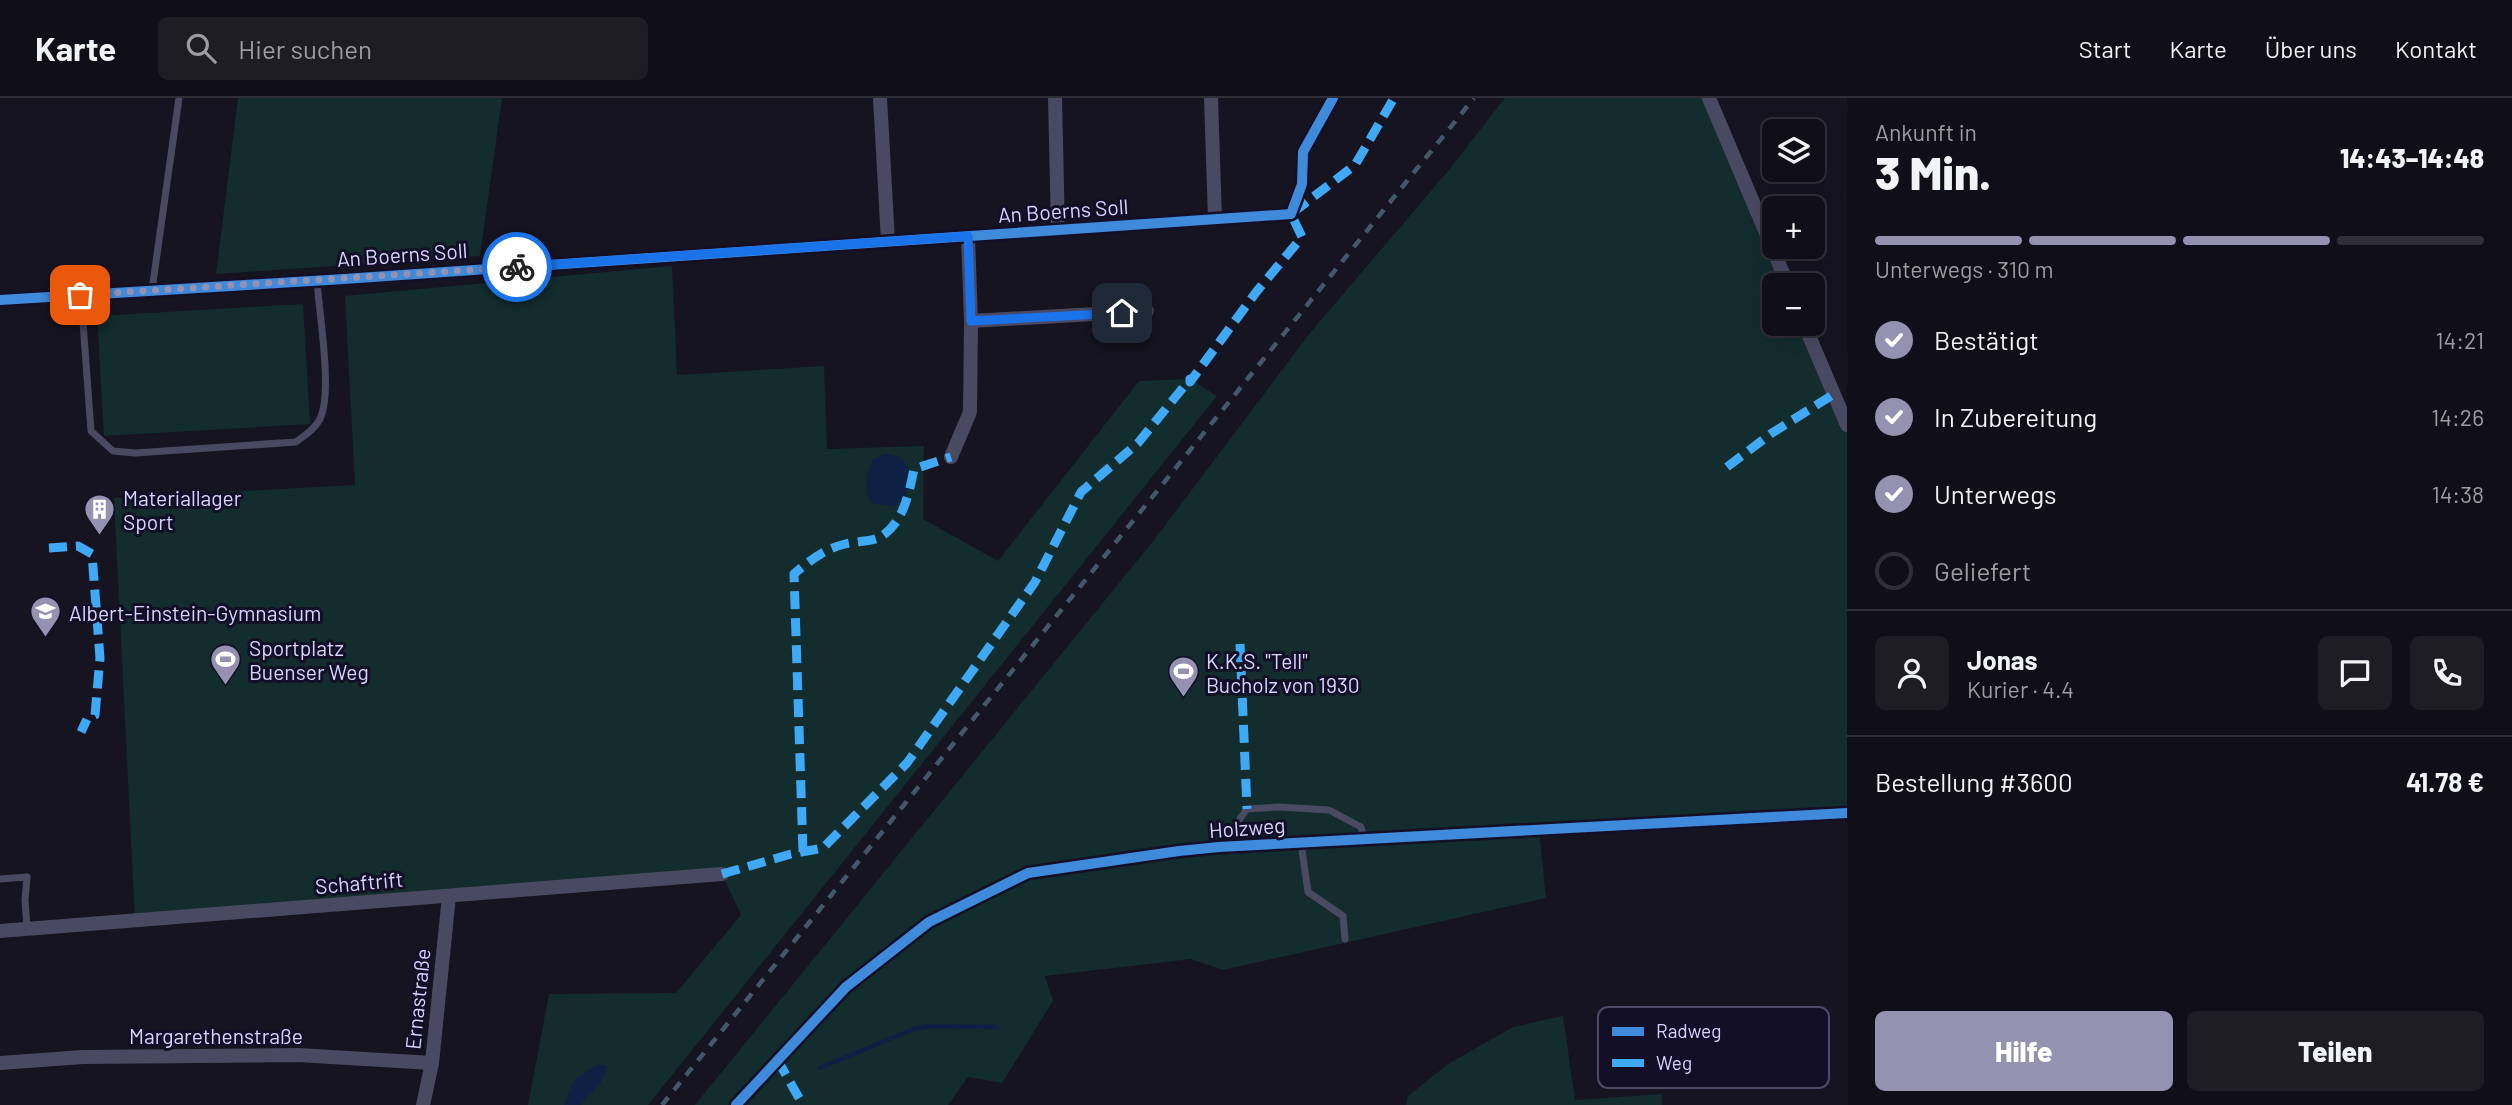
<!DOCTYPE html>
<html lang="de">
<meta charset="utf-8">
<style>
:root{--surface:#100f19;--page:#1e1d26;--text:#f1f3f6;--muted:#9c9ca2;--line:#302f38;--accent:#9591b1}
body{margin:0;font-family:Barlow,sans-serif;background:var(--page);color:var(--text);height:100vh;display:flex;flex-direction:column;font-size:26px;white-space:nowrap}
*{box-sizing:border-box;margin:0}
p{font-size:23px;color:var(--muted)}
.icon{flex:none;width:38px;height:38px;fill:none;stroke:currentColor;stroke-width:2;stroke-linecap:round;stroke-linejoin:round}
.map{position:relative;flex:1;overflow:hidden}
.drawer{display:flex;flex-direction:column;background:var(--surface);width:665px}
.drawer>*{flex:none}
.controls{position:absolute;left:1762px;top:21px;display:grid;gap:14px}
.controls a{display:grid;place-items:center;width:63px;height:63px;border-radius:10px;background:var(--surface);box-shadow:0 7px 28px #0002,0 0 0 2px var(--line);font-size:35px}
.pin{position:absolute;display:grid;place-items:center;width:60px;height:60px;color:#fff;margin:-30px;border-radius:14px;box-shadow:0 4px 10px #0006}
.courier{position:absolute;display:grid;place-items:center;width:70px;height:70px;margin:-35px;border:5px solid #1a73e8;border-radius:50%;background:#fff;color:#222;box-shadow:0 2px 9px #0007}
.summary em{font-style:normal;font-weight:800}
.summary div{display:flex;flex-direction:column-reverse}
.summary{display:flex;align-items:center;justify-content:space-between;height:119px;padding:0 28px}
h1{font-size:46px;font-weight:800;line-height:52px}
.bar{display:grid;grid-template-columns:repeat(4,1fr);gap:10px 7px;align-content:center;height:84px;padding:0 28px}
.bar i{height:9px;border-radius:5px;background:var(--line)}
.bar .active{background:var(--accent)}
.bar p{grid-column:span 4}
.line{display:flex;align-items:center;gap:18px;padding:0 28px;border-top:2px solid var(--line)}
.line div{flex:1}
.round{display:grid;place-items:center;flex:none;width:74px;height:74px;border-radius:10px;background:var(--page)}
ol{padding:0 28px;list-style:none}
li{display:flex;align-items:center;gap:21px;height:77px}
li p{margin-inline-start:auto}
li .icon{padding:7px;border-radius:50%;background:var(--accent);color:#fff;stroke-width:4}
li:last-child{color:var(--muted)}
li i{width:38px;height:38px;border:4px solid var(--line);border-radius:50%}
.primary-button{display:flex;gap:14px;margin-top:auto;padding:14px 28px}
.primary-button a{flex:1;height:80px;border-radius:10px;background:var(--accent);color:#fff;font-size:28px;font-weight:800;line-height:80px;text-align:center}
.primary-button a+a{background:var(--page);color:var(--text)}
header{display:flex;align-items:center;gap:42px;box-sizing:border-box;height:98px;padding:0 35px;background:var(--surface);border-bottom:2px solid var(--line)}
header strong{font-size:33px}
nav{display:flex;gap:38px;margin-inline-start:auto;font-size:24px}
.search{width:490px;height:63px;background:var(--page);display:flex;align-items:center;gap:18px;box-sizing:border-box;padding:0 24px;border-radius:10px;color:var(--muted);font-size:26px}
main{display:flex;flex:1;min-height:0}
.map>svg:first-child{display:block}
</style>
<header>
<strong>Karte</strong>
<div class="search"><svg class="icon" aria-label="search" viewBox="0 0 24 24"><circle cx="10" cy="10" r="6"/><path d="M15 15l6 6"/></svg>Hier suchen</div>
<nav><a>Start</a><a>Karte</a><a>Über uns</a><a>Kontakt</a></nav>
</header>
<main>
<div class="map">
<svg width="1847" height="1007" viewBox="0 0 1847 1007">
<rect width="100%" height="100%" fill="#161421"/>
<g fill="#132c2d">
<path d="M238,0H502L480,158L216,176Z"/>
<path d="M1505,0H1709L1788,187H1774V226H1804L1847,327V715L1539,732L1546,800L1223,872L1191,861L1045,878L1053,903L1002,985L968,979L948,1007H695L1154,442L1310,235L1448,73Z"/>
<path d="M672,168L677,277L824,268L827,351L924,348L923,421L998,463L1139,283L1190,281L1217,298L648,1007H528L549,896L676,895L741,817L722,776L135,823L114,400L355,387L345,198Z"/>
<path d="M303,206L310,326L104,338L97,218Z"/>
<path d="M1563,918L1575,1002L1662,996V1007H1406L1408,998L1448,966L1513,929Z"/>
</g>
<g fill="#0d2144">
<path d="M885,356L900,359L910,372V386L905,402L893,408L871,405C864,389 866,377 873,361Z"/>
<path d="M598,966L606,968C606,988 590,993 581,1007H564L574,982Z"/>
</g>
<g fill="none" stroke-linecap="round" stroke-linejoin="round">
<path stroke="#0d2144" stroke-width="4.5" d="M820,970L916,930L932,928L996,929"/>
<g stroke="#4a4962" stroke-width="7">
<path d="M152,192L179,0"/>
<path d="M81,197L91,333L113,353L135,355L296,344C305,337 314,332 320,321C333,294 319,215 317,183"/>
<path d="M1301,745L1308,794L1343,818L1345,841"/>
<path d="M1219,749L1247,711L1279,709L1329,712L1361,729L1364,741"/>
<path d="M0,781L27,779L25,802L27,830"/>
</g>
<g stroke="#4a4962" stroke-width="14">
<path d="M880,0L888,143"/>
<path d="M1055,0L1058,132"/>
<path d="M1211,0L1215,121"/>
<path d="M1709,0L1788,187"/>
<path d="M0,202L344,181L1291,116L1302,86L1303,54L1333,0"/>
<path d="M971,223L1147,213"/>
<path d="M1804,226L1847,327"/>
<path d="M951,359L970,314L971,223L968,138"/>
<path d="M0,833L722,776"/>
<path d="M0,965L83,959L298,957L432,965"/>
<path d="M423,1007L432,965L449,798"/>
<path d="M736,1007L846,889L929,824L1028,775L1179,753L1219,749L1847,715"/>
</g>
<path stroke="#43596b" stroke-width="4.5" stroke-dasharray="10 9" stroke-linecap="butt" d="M662,1007L1474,0"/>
<g stroke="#3fa9f5" stroke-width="9" stroke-dasharray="18 9" stroke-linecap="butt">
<path d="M1727,369L1772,335L1834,296"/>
<path d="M49,450L78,448L92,456L100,560L95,617L87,621L81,634"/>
<path d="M1240,546L1247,711"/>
<path d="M803,754L794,476C810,462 825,451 845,446C856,443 873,444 882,438C904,423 909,395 914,371L951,359"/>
<path d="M722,776L791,756L823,750L907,665L1035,484L1081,394L1138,345L1190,281V284L1257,193L1302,139L1291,116L1355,67L1394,0"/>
<path d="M777,961L803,1007"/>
</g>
<defs>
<g id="cycleway">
<path d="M0,202L344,181L1291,116L1302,86L1303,54L1333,0"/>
<path d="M736,1007L846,889L929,824L1028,775L1179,753L1219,749L1847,715"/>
</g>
</defs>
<use href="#cycleway" stroke="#130f26" stroke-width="15"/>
<use href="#cycleway" stroke="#408adc" stroke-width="10"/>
</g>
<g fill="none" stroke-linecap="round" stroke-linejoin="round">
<path stroke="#9591b1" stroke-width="7" stroke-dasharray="0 12.6" d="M80,197L517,169"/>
<path stroke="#1a73e8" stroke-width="9" d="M517,169L968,138L971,223L1122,215"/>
</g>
<defs>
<symbol id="building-pin" viewBox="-11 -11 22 30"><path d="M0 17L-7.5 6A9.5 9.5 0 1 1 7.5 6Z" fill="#9591b1" stroke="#130f26"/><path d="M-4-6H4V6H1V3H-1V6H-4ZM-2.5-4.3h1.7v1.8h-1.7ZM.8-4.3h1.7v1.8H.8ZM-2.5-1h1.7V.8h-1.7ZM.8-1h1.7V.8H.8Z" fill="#fff"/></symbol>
<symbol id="school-pin" viewBox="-11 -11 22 30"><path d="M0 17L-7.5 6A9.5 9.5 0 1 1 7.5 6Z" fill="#9591b1" stroke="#130f26"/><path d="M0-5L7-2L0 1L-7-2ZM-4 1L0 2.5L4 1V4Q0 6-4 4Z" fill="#fff"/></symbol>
<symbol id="stadium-pin" viewBox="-11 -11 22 30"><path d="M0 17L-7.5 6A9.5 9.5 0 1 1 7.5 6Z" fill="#9591b1" stroke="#130f26"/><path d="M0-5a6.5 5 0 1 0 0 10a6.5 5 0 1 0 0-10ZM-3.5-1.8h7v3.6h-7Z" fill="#fff"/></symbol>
</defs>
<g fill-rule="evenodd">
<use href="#building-pin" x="82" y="394" width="35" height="47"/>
<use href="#school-pin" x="28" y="496" width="35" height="47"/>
<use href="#stadium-pin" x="208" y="544" width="35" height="47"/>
<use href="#stadium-pin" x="1166" y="556" width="35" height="47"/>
</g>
<g text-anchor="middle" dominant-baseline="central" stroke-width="6" stroke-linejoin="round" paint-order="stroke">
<g font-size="21" fill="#d9d4ff" stroke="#130f26">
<text transform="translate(1063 112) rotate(-4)">An Boerns Soll</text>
<text transform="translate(402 156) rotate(-4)">An Boerns Soll</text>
<text transform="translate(1247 729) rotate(-4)">Holzweg</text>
<text transform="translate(359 784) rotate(-5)">Schaftrift</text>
<text transform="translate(417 901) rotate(-84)">Ernastraße</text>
<text x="216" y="937">Margarethenstraße</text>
</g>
<g font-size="21" fill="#d9d4ff" stroke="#130f26" text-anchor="start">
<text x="123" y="399">Materiallager<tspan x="123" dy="24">Sport</tspan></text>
<text x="69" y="514">Albert-Einstein-Gymnasium</text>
<text x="249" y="549">Sportplatz<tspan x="249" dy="24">Buenser Weg</tspan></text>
<text x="1206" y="562">K.K.S. "Tell"<tspan x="1206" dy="24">Bucholz von 1930</tspan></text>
</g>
</g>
<rect x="1598" y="909" width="231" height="81" rx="10" fill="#130f26" stroke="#4e4a67" stroke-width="2"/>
<rect x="1612" y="929" width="32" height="9" fill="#408adc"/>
<rect x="1612" y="961" width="32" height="8" fill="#3fa9f5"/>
<g font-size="19" fill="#d9d4ff">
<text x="1656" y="940">Radweg</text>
<text x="1656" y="972">Weg</text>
</g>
</svg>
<div class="controls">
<a><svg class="icon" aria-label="layers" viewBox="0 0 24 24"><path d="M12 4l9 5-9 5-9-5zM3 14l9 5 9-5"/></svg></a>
<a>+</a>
<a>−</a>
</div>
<div class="pin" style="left:80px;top:197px;background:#ea580c"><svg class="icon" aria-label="bag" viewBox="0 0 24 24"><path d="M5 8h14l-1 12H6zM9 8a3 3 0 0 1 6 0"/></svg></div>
<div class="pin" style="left:1122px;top:215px;background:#1f2937"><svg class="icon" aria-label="home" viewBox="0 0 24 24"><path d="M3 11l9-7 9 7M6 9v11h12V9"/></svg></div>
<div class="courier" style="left:517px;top:169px"><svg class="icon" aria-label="bike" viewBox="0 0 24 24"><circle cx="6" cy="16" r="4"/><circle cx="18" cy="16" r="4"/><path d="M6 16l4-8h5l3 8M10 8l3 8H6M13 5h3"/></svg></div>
</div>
<section class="drawer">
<div class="summary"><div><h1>3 Min.</h1><p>Ankunft in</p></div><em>14:43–14:48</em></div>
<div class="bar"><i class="active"></i><i class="active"></i><i class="active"></i><i></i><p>Unterwegs · 310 m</p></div>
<ol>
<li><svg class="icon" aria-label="check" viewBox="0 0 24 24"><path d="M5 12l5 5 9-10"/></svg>Bestätigt<p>14:21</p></li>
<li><svg class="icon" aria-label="check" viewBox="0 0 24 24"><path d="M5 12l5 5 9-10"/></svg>In Zubereitung<p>14:26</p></li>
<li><svg class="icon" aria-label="check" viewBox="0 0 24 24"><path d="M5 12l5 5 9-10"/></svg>Unterwegs<p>14:38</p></li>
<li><i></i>Geliefert</li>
</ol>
<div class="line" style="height:126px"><a class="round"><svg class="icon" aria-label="person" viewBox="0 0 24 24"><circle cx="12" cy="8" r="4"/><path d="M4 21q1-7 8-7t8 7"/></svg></a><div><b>Jonas</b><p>Kurier · 4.4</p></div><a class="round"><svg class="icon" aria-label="chat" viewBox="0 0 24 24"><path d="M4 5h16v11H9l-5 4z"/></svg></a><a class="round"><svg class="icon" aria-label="phone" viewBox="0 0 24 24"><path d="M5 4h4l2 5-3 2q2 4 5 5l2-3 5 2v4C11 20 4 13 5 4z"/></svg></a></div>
<div class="line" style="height:91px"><div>Bestellung #3600</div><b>41.78 €</b></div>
<div class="primary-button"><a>Hilfe</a><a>Teilen</a></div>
</section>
</main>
